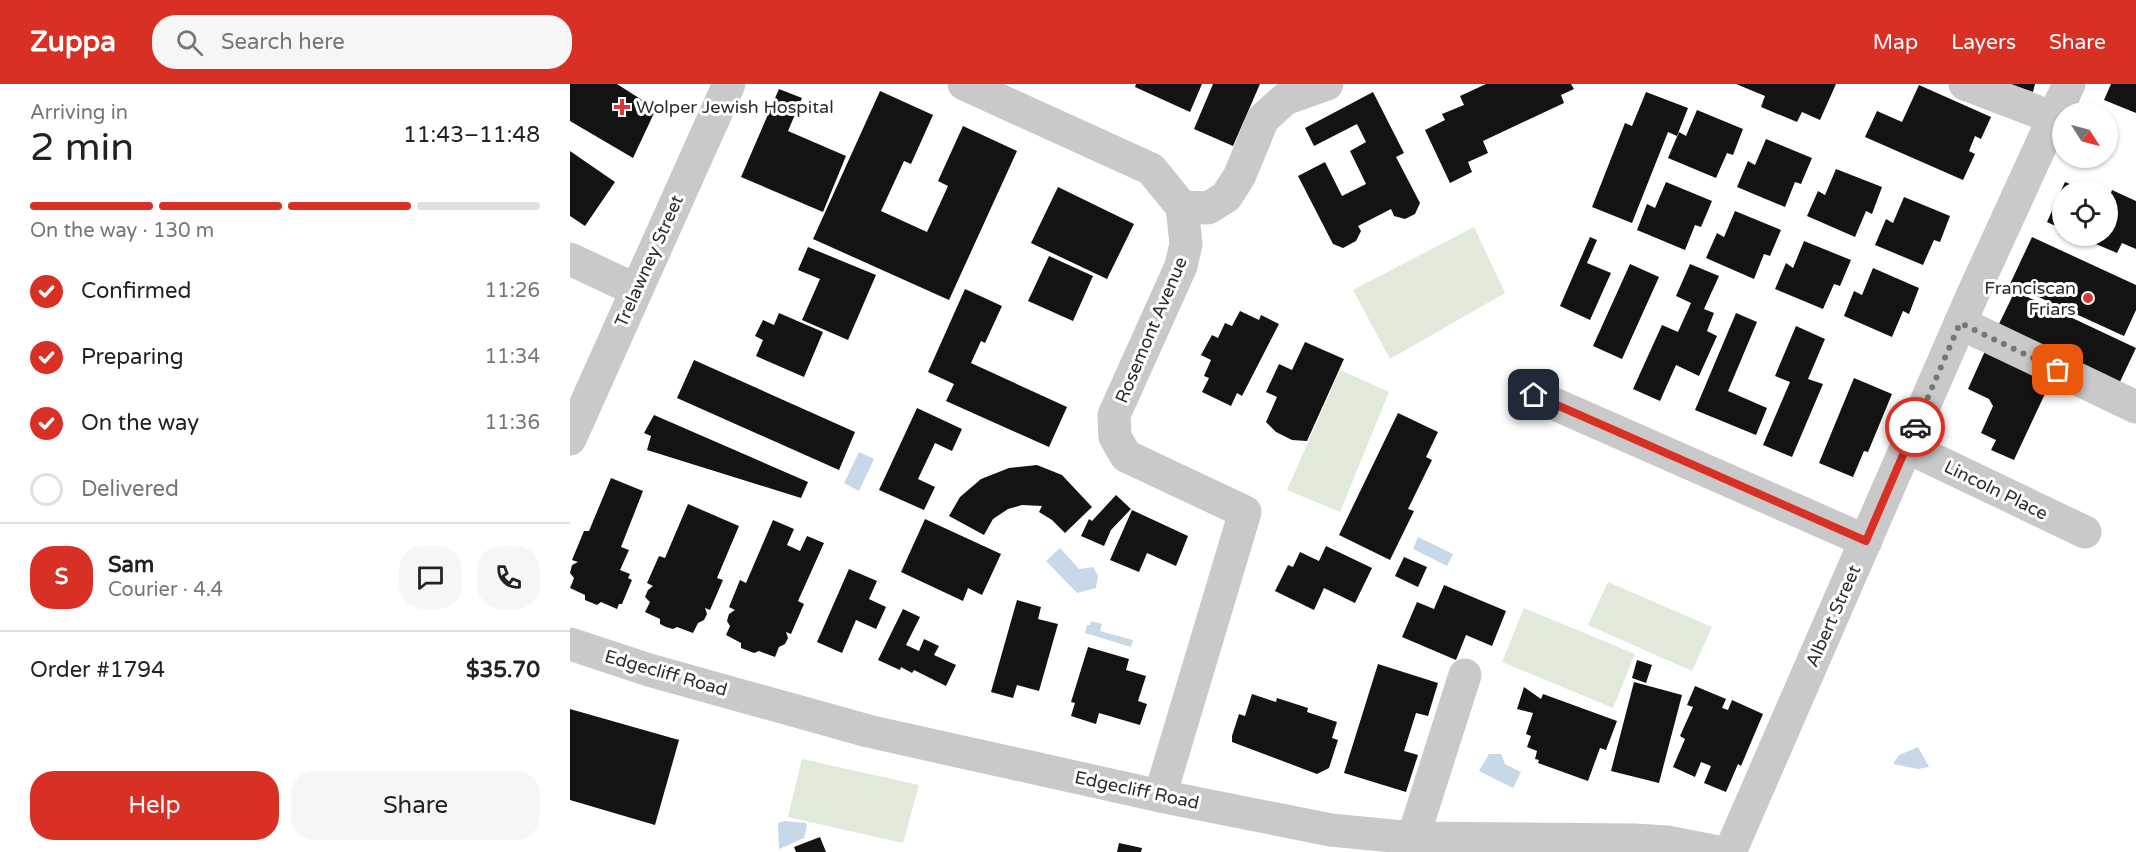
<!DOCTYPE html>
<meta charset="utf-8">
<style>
:root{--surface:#fff;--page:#f6f6f6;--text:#222;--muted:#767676;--line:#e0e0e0;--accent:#d93025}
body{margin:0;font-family:"Varela Round",sans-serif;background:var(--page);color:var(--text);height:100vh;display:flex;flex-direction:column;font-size:22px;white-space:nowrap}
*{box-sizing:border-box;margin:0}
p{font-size:20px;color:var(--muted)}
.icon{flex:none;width:33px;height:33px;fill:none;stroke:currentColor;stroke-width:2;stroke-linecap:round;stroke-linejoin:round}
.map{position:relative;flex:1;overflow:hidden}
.panel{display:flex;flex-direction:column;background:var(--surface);width:570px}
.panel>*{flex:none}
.needle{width:39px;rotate:126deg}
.tools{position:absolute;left:1482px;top:18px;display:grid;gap:12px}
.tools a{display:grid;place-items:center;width:66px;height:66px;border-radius:50%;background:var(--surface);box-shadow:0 2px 4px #0004;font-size:30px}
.pin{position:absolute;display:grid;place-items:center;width:51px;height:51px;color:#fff;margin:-26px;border-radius:12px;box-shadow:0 3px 9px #0006}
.courier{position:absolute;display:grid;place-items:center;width:60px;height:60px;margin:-30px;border:4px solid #d93025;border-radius:50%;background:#fff;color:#222;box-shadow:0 2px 8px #0007}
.head em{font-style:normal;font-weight:600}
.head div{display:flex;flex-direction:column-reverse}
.head{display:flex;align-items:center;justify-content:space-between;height:102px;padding:0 30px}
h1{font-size:39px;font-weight:600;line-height:45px}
.bar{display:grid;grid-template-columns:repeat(4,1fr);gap:9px 6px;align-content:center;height:72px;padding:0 30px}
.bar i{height:8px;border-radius:4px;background:var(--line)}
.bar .selected{background:var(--accent)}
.bar p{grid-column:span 4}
.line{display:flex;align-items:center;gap:15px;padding:0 30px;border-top:2px solid var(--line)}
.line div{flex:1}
.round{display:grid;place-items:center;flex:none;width:63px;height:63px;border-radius:24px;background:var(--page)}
ol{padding:0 30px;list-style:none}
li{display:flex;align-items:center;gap:18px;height:66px}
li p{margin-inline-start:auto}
li .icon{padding:6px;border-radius:50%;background:var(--accent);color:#fff;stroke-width:4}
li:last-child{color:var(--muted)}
li i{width:33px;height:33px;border:3px solid var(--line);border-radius:50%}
.cta{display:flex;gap:12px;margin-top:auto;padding:12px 30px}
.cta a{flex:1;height:69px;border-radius:24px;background:var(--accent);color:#fff;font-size:24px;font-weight:600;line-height:69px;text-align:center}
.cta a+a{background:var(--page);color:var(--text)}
header{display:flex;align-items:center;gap:36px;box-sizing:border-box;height:84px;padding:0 30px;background:var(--accent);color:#fff}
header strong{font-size:28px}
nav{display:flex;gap:33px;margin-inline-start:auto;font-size:21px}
.search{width:420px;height:54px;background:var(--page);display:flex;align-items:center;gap:15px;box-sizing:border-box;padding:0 21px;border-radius:24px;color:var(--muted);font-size:22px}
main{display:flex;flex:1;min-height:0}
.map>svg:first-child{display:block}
</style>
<header>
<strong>Zuppa</strong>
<div class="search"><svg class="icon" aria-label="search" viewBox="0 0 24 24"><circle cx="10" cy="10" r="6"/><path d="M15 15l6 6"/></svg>Search here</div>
<nav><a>Map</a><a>Layers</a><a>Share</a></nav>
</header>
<main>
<section class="panel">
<div class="head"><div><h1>2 min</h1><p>Arriving in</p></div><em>11:43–11:48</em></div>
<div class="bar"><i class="selected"></i><i class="selected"></i><i class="selected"></i><i></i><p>On the way · 130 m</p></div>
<ol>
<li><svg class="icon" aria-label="check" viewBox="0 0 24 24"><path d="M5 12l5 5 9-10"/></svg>Confirmed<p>11:26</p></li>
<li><svg class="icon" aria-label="check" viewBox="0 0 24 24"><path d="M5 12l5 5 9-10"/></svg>Preparing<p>11:34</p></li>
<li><svg class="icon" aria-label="check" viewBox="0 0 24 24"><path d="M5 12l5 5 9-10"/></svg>On the way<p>11:36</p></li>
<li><i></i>Delivered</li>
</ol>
<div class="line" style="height:108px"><b class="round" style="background:var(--accent);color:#fff">S</b><div><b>Sam</b><p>Courier · 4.4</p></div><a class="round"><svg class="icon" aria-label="chat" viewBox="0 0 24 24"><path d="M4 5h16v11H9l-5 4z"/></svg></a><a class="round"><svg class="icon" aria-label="phone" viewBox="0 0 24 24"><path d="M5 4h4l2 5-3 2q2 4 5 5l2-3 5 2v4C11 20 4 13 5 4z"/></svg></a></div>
<div class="line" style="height:78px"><div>Order #1794</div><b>$35.70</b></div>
<div class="cta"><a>Help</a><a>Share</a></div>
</section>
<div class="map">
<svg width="1566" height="768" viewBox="0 0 1566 768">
<rect width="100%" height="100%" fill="#fff"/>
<g fill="#e0e9da">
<path d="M904,143L935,209L820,275L783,206Z"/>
<path d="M770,286L819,308L770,428L717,406Z"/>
<path d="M1038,498L1142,543L1122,587L1018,541Z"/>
<path d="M954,524L1065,570L1043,624L932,578Z"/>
<path d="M232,675L349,701L333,759L218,733Z"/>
</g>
<g fill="#c7d8e8">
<path d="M289,368L304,375L289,407L274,399Z"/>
<path d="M848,453L883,470L877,482L843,465Z"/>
<path d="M490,464L509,485L523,483L528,492L526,504L507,509L476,477Z"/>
<path d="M521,537L532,540L530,547L563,556L561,563L515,549L517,541H520Z"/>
<path d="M1348,663L1359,683L1348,685L1323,680L1329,671Z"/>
<path d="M919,670H931L935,680L951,688L943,704L909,687Z"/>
<path d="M215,737L236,739L237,742L234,754L209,765L208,739Z"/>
</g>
<g fill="#131313">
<path d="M0,0H47L86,25L63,74L0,37Z"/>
<path d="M566,0H632L620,28L565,3Z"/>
<path d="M643,0H690L663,62L624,45Z"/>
<path d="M916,0H1001L1004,5L991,11L994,19L913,57L918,69L898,78L902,88L880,99L855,46L875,36L872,30L894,21L890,12Z"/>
<path d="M1166,0H1266L1250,36L1232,28L1227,38L1191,23L1195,12Z"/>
<path d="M1440,0H1465L1463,8Z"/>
<path d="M1541,0H1566V29L1534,16Z"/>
<path d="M1349,1L1421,33L1411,55L1405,52L1399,67L1405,70L1393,96L1295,53L1307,27L1332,38Z"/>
<path d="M209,5L232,14L218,47L276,72L253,128L171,93Z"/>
<path d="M310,7L363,31L341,80L334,77L311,127L357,148L378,102L368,97L393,42L447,67L379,216L243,155Z"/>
<path d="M803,8L834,69L826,73L850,119L845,130L835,135L824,132L821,125L788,142L791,147L786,157L773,164L763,160L728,92L755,78L772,112L796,100L780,67L796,58L787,40L744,62L735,44Z"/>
<path d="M1076,8L1118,24L1107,52L1098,48L1062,139L1022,123L1055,39L1062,42Z"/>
<path d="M1127,26L1173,45L1163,71L1157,69L1146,94L1098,74L1109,48L1116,52Z"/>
<path d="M1196,55L1242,74L1231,100L1225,98L1215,123L1167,103L1178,77L1185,81Z"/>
<path d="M0,67L45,98L15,142L0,132Z"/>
<path d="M1266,85L1312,103L1302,130L1296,127L1285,153L1237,132L1248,107L1255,111Z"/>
<path d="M1096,98L1142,117L1131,143L1125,141L1115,166L1067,146L1077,120L1085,124Z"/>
<path d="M1495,98L1515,106H1492V145L1477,138Z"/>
<path d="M488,103L564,140L537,195L461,159Z"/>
<path d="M1542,106L1566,117V165L1552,159L1547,169L1507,152H1538V118Z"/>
<path d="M1334,113L1380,132L1370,158L1364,156L1353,181L1305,161L1316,135L1323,139Z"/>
<path d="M1165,127L1211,146L1200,172L1194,170L1184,195L1136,174L1147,149L1154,153Z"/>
<path d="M1020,153L1027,156L1017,179L1041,189L1020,236L990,222Z"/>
<path d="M1462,153L1566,201V226L1554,252L1440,200Z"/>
<path d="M1234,157L1281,176L1270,202L1264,200L1253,225L1205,205L1216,179L1223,184Z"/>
<path d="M238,163L306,191L278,256L232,236L250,195L228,186Z"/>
<path d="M479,172L523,192L503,237L458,217Z"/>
<path d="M1060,180L1089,193L1052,275L1023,262Z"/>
<path d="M1120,180L1149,192L1134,225L1144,229L1137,247L1147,252L1129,292L1106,281L1090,317L1063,305L1092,241L1108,248L1121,219L1106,212Z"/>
<path d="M1303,184L1349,204L1339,230L1333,227L1322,253L1274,232L1284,207L1292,211Z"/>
<path d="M395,205L432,222L415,259L411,257L401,279L497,323L479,363L376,317L384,300L358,288Z"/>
<path d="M1445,207L1566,264L1548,302L1427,244Z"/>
<path d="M670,227L689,236L691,231L709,240L672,312L667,309L661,322L632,308L639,294L634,292L641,276L631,271L642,251L648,254L655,239L662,242Z"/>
<path d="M209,229L253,248L234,293L186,272L193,256L185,252L193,236L204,241Z"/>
<path d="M1166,229L1187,238L1158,307L1197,324L1186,351L1125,326Z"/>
<path d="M1226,242L1255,255L1238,295L1253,300L1222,373L1193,361L1220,298L1205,292Z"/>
<path d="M735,258L774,275L737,357L722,356L706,348L696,338L707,313L696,308L709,280L722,286Z"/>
<path d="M1415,267L1481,297L1444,376L1421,366L1426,356L1411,349L1423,322L1419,315L1398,305Z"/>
<path d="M124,276L285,348L269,386L107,314Z"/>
<path d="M1284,294L1322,310L1298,368L1294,367L1283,393L1249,379Z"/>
<path d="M347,324L392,345L382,367L365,359L348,395L365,403L354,426L309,406Z"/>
<path d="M828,329L868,348L856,373L862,376L838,425L844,427L820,476L769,451Z"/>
<path d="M84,331L238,398L231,414L77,366L81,352L74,349Z"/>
<path d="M467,381L492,391L522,423L495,449L482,436L469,428L472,422L452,421L438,425L423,435L414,451L379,432L390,413L411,395L439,384Z"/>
<path d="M41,394L73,407L51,463L59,466L50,486L60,490L58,494L62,496L52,520H49L47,525L31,518L27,521L15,516V511L0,504L4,494L0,489L2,481L8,478L2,476L14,447H19Z"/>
<path d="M546,411L561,425L541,446L534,462L511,452L519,435L522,437Z"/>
<path d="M118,420L169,442L147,494L153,496L140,526L135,524L137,530L134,536L128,539L123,549L107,543L103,545L96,543L90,540V535L75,528L80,518L75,513L78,506L83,502L77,499L89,472L95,474Z"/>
<path d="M562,426L618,452L606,482L577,469L569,488L540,476Z"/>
<path d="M355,435L431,470L412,511L398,504L393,517L331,488Z"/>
<path d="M203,436L224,445L217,461L230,467L237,452L254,459L228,517L234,520L221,550L216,548L218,554L215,560L209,563L205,573L189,567L184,569L171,564V559L156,551L160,542L157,537L159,530L165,526L159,523L170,496L176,499Z"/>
<path d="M756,462L802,484L785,519L754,504L744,526L705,507L718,481L723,483L730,468L749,477Z"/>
<path d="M834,473L857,483L848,503L825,492Z"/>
<path d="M279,485L307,497L299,515L316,523L306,545L286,536L272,569L247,558Z"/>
<path d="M874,501L936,527L922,562L896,551L886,576L832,553L847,518L864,525Z"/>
<path d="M447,516L471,523L468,535L488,540L469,607L447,601L443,614L421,608Z"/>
<path d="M333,525L350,533L336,561L349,567L354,555L369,562L364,571L386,581L376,602L344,586L342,589L331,583L330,586L308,576Z"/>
<path d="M518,563L559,575L556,586L576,592L568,617L577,620L570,641L529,629L526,640L501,632L505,619L501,618Z"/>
<path d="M1067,576L1082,581L1076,599L1062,594Z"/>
<path d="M808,580L868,599L858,632L846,629L834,667L848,671L836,708L774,689Z"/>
<path d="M1064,598L1112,611L1089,699L1041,687Z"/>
<path d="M1125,602L1156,615L1152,624L1158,626L1162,616L1193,630L1171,682L1168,680L1156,708L1134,699L1141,682L1131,678L1125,693L1103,683L1115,655L1110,652L1123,623L1117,621Z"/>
<path d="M954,603L971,615L973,610L1047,637L1036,666L1030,664L1018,697L968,679L969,676L965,675L967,667L957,663L961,652L956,650L963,629L947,625Z"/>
<path d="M682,610L706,618L707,614L738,624L737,628L767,638L762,654L768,656L759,684L747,690L662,658V652L669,630L675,632Z"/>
<path d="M0,625L109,656L85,741L0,716Z"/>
<path d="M250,753L256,768H226L224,763Z"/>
<path d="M549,759L572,764L571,768H547Z"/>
</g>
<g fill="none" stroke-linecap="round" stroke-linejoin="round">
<g stroke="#c9c9c9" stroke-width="33">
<path d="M394,0L581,85L612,123L616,160L611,182L544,331L545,353L556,372L675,428L590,712"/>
<path d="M1395,0L1484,34"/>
<path d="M612,123L638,124L656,113L669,93L693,35L715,15L757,0"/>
<path d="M0,175L66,206"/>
<path d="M1390,239L1566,323"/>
<path d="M964,311L1296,457"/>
<path d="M0,355L159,0"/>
<path d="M1337,363L1515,448"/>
<path d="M0,560L79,586L298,647L590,712L761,746L843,754L1064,756L1097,758L1148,768"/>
<path d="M843,754L895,591"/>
<path d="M1160,768L1402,212L1499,0"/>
</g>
</g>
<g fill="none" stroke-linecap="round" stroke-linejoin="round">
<path stroke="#767676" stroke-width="6" stroke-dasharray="0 10.8" d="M1345,343L1390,239L1488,286"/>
<path stroke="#d93025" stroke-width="8" d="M964,311L1296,457L1345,343"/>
</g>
<g fill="#d83938" stroke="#fff" stroke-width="2">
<path d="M49 14h6v6h6v6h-6v6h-6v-6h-6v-6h6z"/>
<circle cx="1518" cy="214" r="6"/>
</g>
<g text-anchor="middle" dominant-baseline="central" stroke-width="6" stroke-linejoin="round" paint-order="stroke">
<g font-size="18" fill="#2c2c2c" stroke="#fff" text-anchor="start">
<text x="66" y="23">Wolper Jewish Hospital</text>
<text x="1506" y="204" text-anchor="end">Franciscan<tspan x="1506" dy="21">Friars</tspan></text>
</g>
<g font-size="18" fill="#2c2c2c" stroke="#fff">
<text transform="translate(79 177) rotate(-66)">Trelawney Street</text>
<text transform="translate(581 246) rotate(-67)">Rosemont Avenue</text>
<text transform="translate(1426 406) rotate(26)">Lincoln Place</text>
<text transform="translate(1263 532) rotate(-66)">Albert Street</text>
<text transform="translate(96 589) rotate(16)">Edgecliff Road</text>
<text transform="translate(567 706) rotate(12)">Edgecliff Road</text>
</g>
</g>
</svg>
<div class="tools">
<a><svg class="needle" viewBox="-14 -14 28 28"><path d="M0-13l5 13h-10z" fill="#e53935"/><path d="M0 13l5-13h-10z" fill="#767676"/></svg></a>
<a><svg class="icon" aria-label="locate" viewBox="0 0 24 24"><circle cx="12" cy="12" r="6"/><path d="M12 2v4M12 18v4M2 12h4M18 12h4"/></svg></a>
</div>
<div class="pin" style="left:1488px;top:286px;background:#ea580c"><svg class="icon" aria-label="bag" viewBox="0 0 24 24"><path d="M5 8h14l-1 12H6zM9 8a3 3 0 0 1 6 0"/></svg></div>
<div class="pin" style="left:964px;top:311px;background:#1f2937"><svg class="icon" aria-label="home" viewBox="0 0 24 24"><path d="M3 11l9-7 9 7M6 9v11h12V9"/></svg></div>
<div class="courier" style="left:1345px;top:343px"><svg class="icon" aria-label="car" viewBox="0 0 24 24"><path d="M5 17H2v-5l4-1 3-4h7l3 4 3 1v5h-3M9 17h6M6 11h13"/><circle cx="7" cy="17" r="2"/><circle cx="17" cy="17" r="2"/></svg></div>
</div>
</main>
